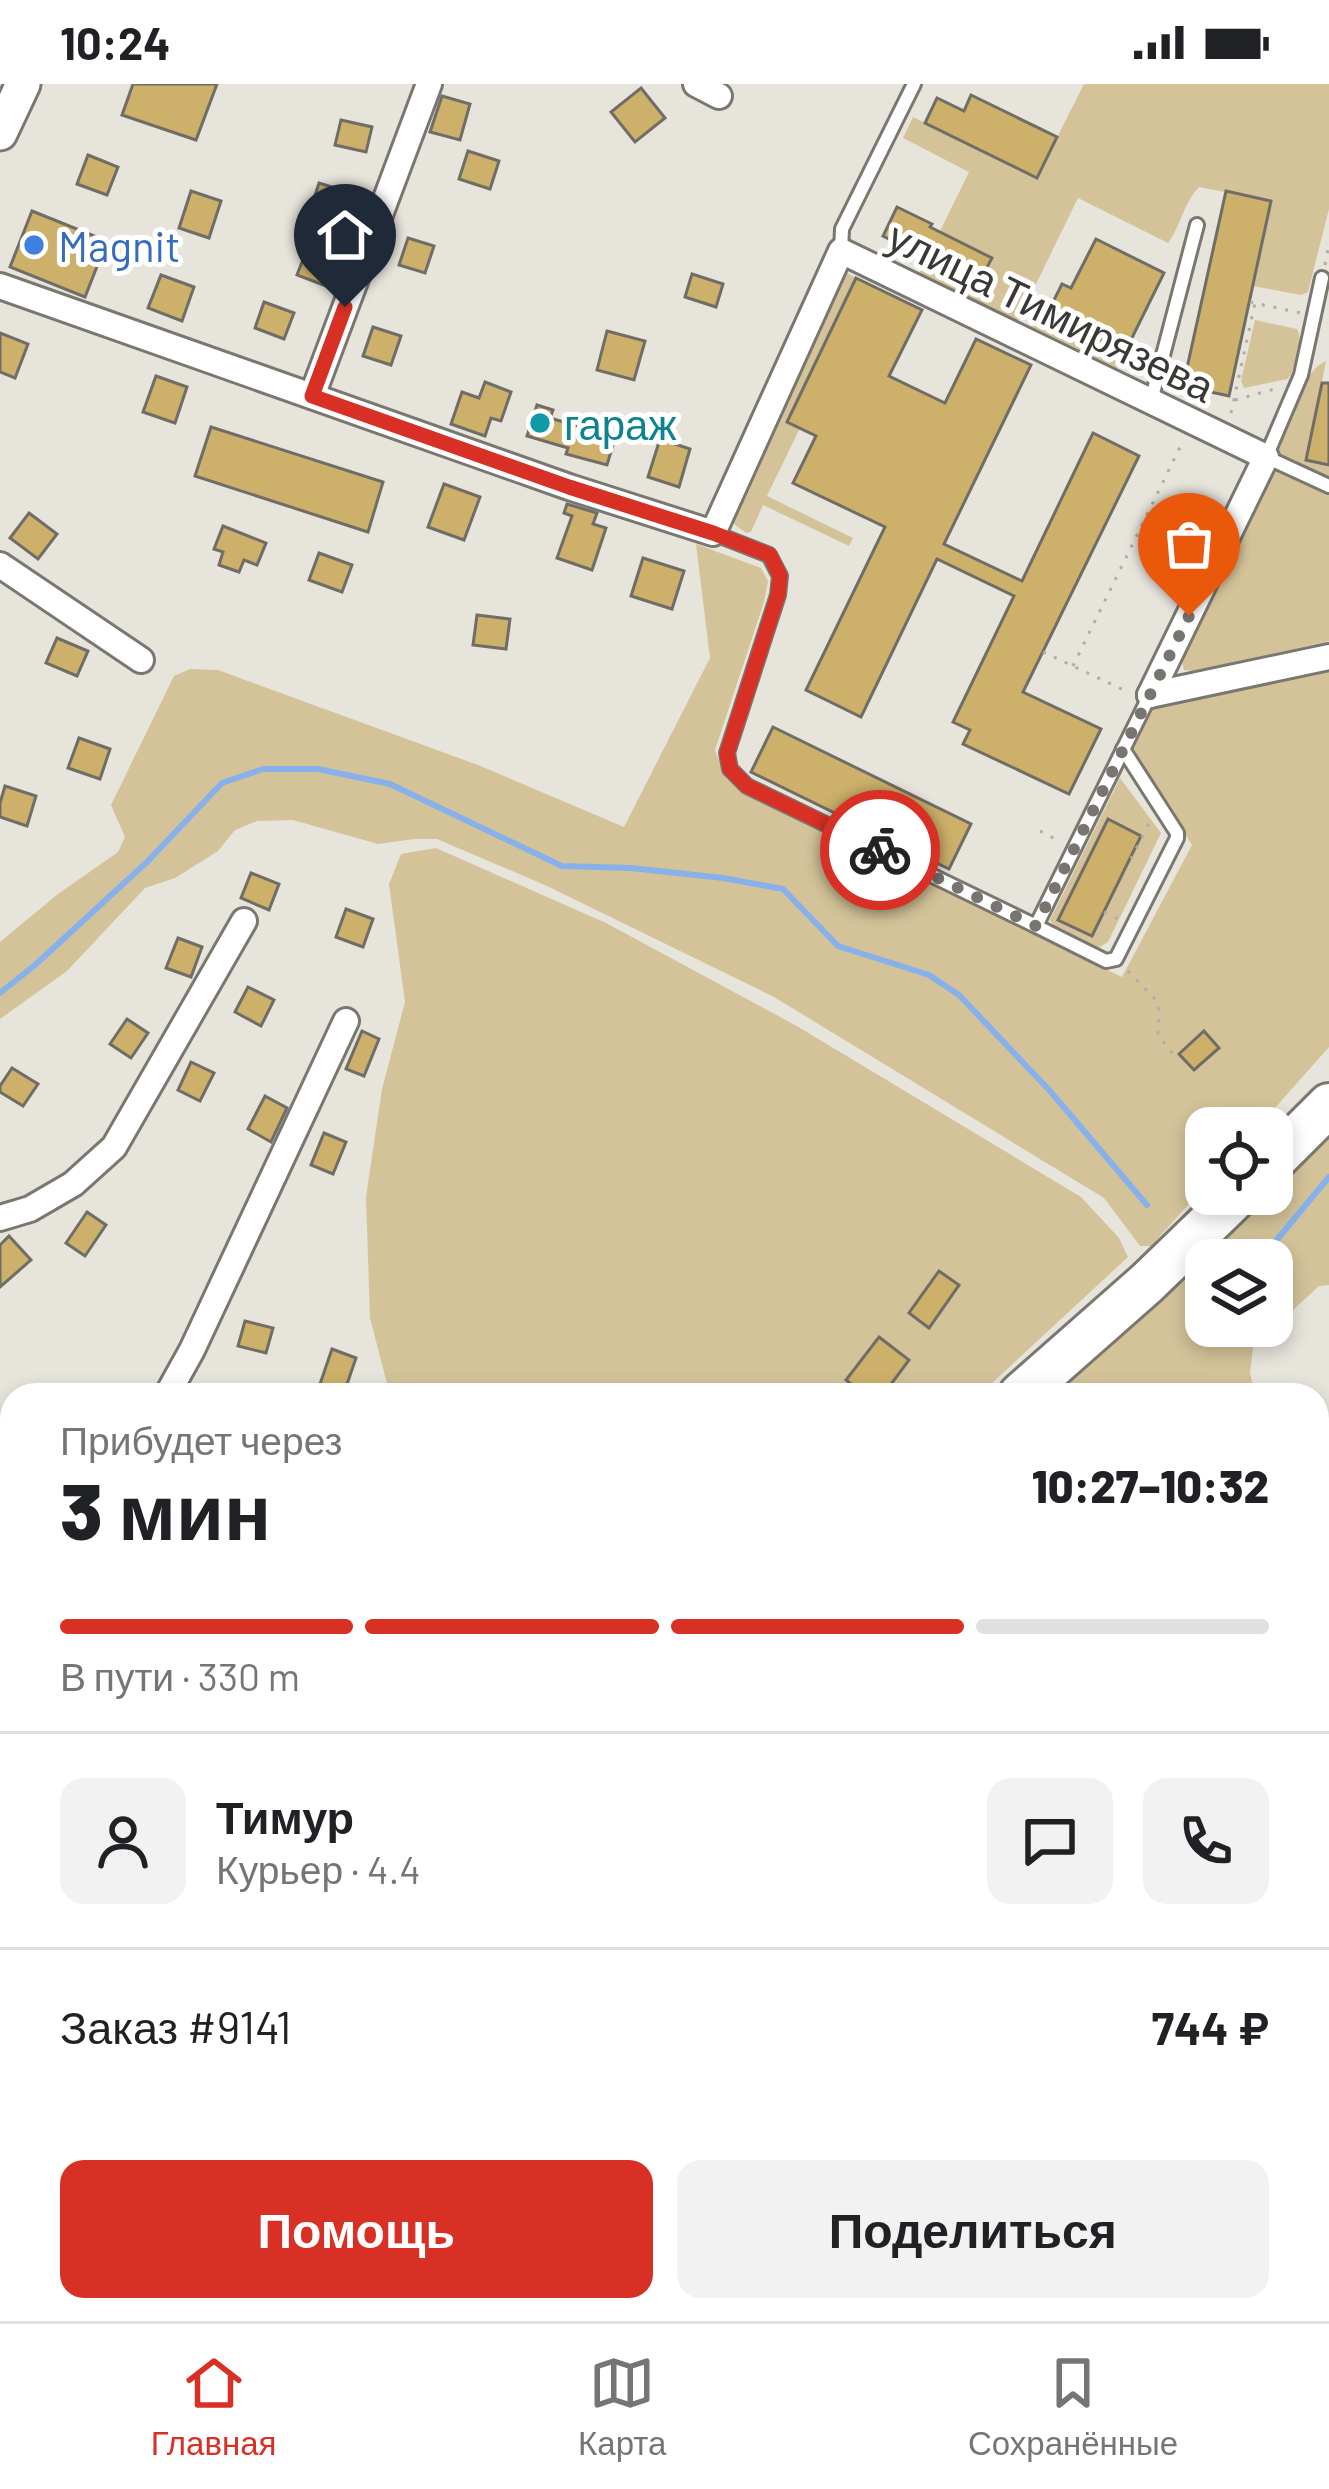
<!DOCTYPE html>
<html lang="ru">
<meta charset="utf-8">
<style>
:root{--surface:#fff;--page:#f2f2f2;--text:#202124;--muted:#757577;--line:#e0e0e0;--accent:#d93025}
body{margin:0;font-family:Barlow,sans-serif;background:var(--page);color:var(--text);height:100vh;display:flex;flex-direction:column;font-size:45px;white-space:nowrap}
*{box-sizing:border-box;margin:0}
p{font-size:39px;color:var(--muted)}
.icon{flex:none;width:66px;height:66px;fill:none;stroke:currentColor;stroke-width:2;stroke-linecap:round;stroke-linejoin:round}
.map{position:relative;flex:1;overflow:hidden}
.side{position:absolute;left:0px;top:1299px;width:1329px;height:939px;display:flex;flex-direction:column;background:var(--surface);border-radius:36px 36px 0 0;box-shadow:0 6px 18px #0003}
.side>*{flex:none}
.tools{position:absolute;left:1185px;top:1023px;display:grid;gap:24px}
.tools a{display:grid;place-items:center;width:108px;height:108px;border-radius:24px;background:var(--surface);box-shadow:0 6px 18px #0003;font-size:60px}
.pin{position:absolute;display:grid;place-items:center;width:102px;height:102px;color:#fff;margin:-123px -51px;border-radius:50% 50% 50% 0;rotate:-45deg;box-shadow:0 0 12px #0007}
.pin .icon{rotate:45deg}
.courier{position:absolute;display:grid;place-items:center;width:120px;height:120px;margin:-60px;border:9px solid #d93025;border-radius:50%;background:#fff;color:#222;box-shadow:0 3px 15px #0007}
.summary em{font-style:normal;font-weight:800}
.summary div{display:flex;flex-direction:column-reverse}
.summary{display:flex;align-items:center;justify-content:space-between;height:204px;padding:0 60px}
h1{font-size:78px;font-weight:800;line-height:90px}
.bar{display:grid;grid-template-columns:repeat(4,1fr);gap:18px 12px;align-content:center;height:144px;padding:0 60px}
.bar i{height:15px;border-radius:9px;background:var(--line)}
.bar .on{background:var(--accent)}
.bar p{grid-column:span 4}
.line{display:flex;align-items:center;gap:30px;padding:0 60px;border-top:3px solid var(--line)}
.line div{flex:1}
.round{display:grid;place-items:center;flex:none;width:126px;height:126px;border-radius:24px;background:var(--page)}
.primary-button{display:flex;gap:24px;margin-top:auto;padding:24px 60px}
.primary-button a{flex:1;height:138px;border-radius:24px;background:var(--accent);color:#fff;font-size:48px;font-weight:800;line-height:138px;text-align:center}
.primary-button a+a{background:var(--page);color:var(--text)}
.status{display:flex;justify-content:space-between;align-items:center;height:84px;padding:0 60px;background:var(--surface);direction:ltr}
.status svg{height:33px;fill:currentColor}
.tab-bar{display:flex;justify-content:space-around;align-items:center;height:168px;border-top:3px solid var(--line);background:var(--surface);font-size:33px;color:var(--muted)}
.tab-bar a{display:grid;justify-items:center;gap:6px}
.tab-bar .on{color:var(--accent)}
.map>svg:first-child{display:block}
</style>
<div class="status"><b>10:24</b><svg viewBox="0 0 49 12"><path d="M0 12V9h3v3zM5 12V6h3v6zM10 12V3h3v9zM15 12V0h3v12zM26 1h20v11H26zM47 4h2v5h-2z"/></svg></div>
<div class="map">
<svg width="1329" height="2237" viewBox="0 0 1329 2237">
<rect width="100%" height="100%" fill="#e7e4dc"/>
<g fill="#d4c399" fill-rule="evenodd">
<path d="M1084,0H1329V125L1308,208L1301,211L1253,202L1271,117L1199,103C1184,118 1181,142 1168,159L1078,114L1014,245L910,195L914,189L919,190L969,88L903,54L913,33L1037,93Z"/>
<path d="M841,186L856,194L787,337L800,344L767,412L853,454L849,462L763,421L751,448L746,449L734,440L731,429Z"/>
<path d="M1045,215L1053,218L1048,230L1125,268L1117,284L1032,243Z"/>
<path d="M1255,236L1297,245C1304,258 1295,278 1291,291L1287,295L1244,304L1241,297Z"/>
<path d="M1326,277L1306,375L1329,381V395L1276,370C1286,344 1300,288 1326,277Z"/>
<path d="M1269,384L1329,410V557L1195,587L1184,586L1180,571Z"/>
<path d="M696,460L761,484L768,497L764,518L715,666L725,693L743,709L1122,893L1192,761L1132,665L1153,621L1329,583V963L1257,1044H1206V1101L1151,1162H1140L1104,1114L774,913L547,802L437,755H414L378,760L293,736L257,737L235,746L218,767L175,794L145,804L67,887L0,935V858L58,810L118,768L125,753L111,721L174,592L190,585L218,586L478,681L624,743L710,574Z"/>
<path d="M1120,694L1161,749L1108,858L1098,864L1054,842L1050,836Z"/>
<path d="M436,764L606,839L795,941L1081,1113L1119,1154L1128,1173L979,1311H390L370,1234L366,1113L382,1005L405,918L389,800L401,770Z"/>
<path d="M1329,1047V1201L1319,1202L1253,1263L1250,1289L1255,1311H1047L1262,1110H1272V1101ZM1206,1176H1272V1242H1206Z"/>
<path d="M1317,1409L1329,1427V2237H925L914,2226H1317Z"/>
<path d="M12,2104V2226H885L896,2237H0V2113Z"/>
</g>
<g fill="none" stroke-linecap="round" stroke-linejoin="round">
<g stroke="#88b1eb" stroke-width="6">
<path d="M0,909L35,881L147,778L222,699L263,685H318L390,700L562,782L631,784L723,794L783,805L838,862L929,891L959,911L1050,1007L1147,1121"/>
<path d="M1260,1176L1329,1093"/>
<path d="M1203,1184L1206,1185"/>
<path d="M0,2207L12,2217"/>
<path d="M26,2226L45,2237"/>
<path d="M716,2237L812,2231L831,2237"/>
</g>
</g>
<g fill="#cdb16a" stroke="#706d66" stroke-width="3">
<path d="M133,0H217L196,56L122,31Z"/>
<path d="M641,4L665,34L635,58L611,28Z"/>
<path d="M971,11L1057,53L1037,94L925,39L937,14L964,27Z"/>
<path d="M442,12L470,20L460,56L430,48Z"/>
<path d="M341,36L372,43L366,68L335,61Z"/>
<path d="M468,67L499,77L490,105L459,95Z"/>
<path d="M88,71L118,83L107,111L77,100Z"/>
<path d="M319,99L345,107L338,132L311,124Z"/>
<path d="M191,107L221,117L209,154L179,144Z"/>
<path d="M1226,107L1271,117L1229,312L1183,302Z"/>
<path d="M897,123L932,140L930,143L992,174L984,189L978,186L970,201L948,190L956,174L923,157L917,169L883,152Z"/>
<path d="M32,127L107,157L85,213L10,183Z"/>
<path d="M408,154L434,162L425,189L399,181Z"/>
<path d="M1096,155L1164,189L1125,268L1047,230L1062,200L1071,204Z"/>
<path d="M309,160L338,170L326,202L297,191Z"/>
<path d="M692,190L723,200L716,223L685,213Z"/>
<path d="M161,191L194,203L182,237L148,224Z"/>
<path d="M856,194L922,226L889,292L945,319L976,255L1031,281L944,460L1022,497L1093,349L1139,372L1023,608L1101,645L1069,710L963,660L970,646L953,638L1014,512L937,475L861,633L806,606L885,443L793,399L816,352L787,338Z"/>
<path d="M264,218L294,229L284,255L255,244Z"/>
<path d="M373,243L401,252L391,281L363,272Z"/>
<path d="M607,247L645,257L634,296L597,286Z"/>
<path d="M0,249L28,260L15,294L0,288Z"/>
<path d="M156,292L187,303L175,339L143,328Z"/>
<path d="M485,298L511,308L501,337L491,334L485,352L451,340L462,308L479,314Z"/>
<path d="M1322,299H1329V381L1306,376Z"/>
<path d="M537,321L553,326L550,334L598,348L596,356L613,361L607,381L566,370L568,364L527,352Z"/>
<path d="M211,343L383,398L368,448L195,392Z"/>
<path d="M660,355L690,365L679,403L648,393Z"/>
<path d="M444,400L480,413L464,456L428,443Z"/>
<path d="M567,420L597,429L593,440L606,444L592,486L557,474L572,432L564,429Z"/>
<path d="M29,429L57,450L38,475L10,454Z"/>
<path d="M223,442L266,459L257,481L244,476L239,488L219,481L223,468L214,465Z"/>
<path d="M319,469L352,481L342,508L309,496Z"/>
<path d="M643,474L684,487L672,525L631,512Z"/>
<path d="M477,531L510,535L506,565L473,561Z"/>
<path d="M57,554L88,567L77,592L46,579Z"/>
<path d="M773,643L971,740L949,785L751,688Z"/>
<path d="M79,654L110,665L100,695L68,684Z"/>
<path d="M5,702L36,712L27,742L0,733V719Z"/>
<path d="M1108,735L1141,752L1092,852L1058,836Z"/>
<path d="M251,789L279,800L269,826L241,814Z"/>
<path d="M346,825L373,835L363,863L336,853Z"/>
<path d="M178,854L202,863L191,893L166,884Z"/>
<path d="M248,903L274,916L261,942L235,928Z"/>
<path d="M127,935L148,949L131,974L110,960Z"/>
<path d="M362,947L379,955L364,992L346,985Z"/>
<path d="M1204,947L1219,964L1194,986L1179,970Z"/>
<path d="M191,978L214,989L200,1017L178,1006Z"/>
<path d="M12,984L38,1000L23,1022L0,1008V1002Z"/>
<path d="M265,1012L287,1024L271,1058L248,1045Z"/>
<path d="M324,1049L346,1058L333,1090L311,1081Z"/>
<path d="M87,1128L106,1141L85,1172L66,1159Z"/>
<path d="M9,1152L31,1176L0,1203V1161Z"/>
<path d="M939,1187L959,1201L929,1244L909,1229Z"/>
<path d="M245,1237L273,1244L266,1269L238,1262Z"/>
<path d="M879,1253L909,1276L883,1311H865L846,1296Z"/>
<path d="M332,1265L356,1274L344,1309L320,1300Z"/>
</g>
<g fill="none" stroke-linecap="round" stroke-linejoin="round">
<defs>
<g id="lane">
<path d="M841,167L842,145L914,0"/>
<path d="M1322,194L1301,291L1266,373L1329,402"/>
<path d="M1151,317L1197,141"/>
<path d="M713,449L769,471L780,492L778,511L727,669L730,685L747,702L1036,842L1150,611"/>
<path d="M1036,842L1106,877L1116,875L1177,754V749L1123,665"/>
<path d="M834,1310L836,1311"/>
</g>
<g id="street">
<path d="M696,0L719,12"/>
<path d="M0,202L569,403L713,449L841,167L1266,373L1150,611"/>
<path d="M312,312L429,0"/>
<path d="M0,481L141,576"/>
<path d="M1150,611L1329,573"/>
<path d="M0,1134L30,1125L73,1100L114,1063L244,837"/>
<path d="M167,1311L192,1266L346,937"/>
<path d="M0,1405L12,1421"/>
<path d="M0,1653L12,1648"/>
<path d="M0,1853L4,1862"/>
<path d="M899,2226L910,2237"/>
</g>
<path id="secondary" d="M0,49L23,0"/>
<g id="highway">
<path d="M1272,1078L1329,1021"/>
<path d="M1020,1311L1147,1199L1239,1110"/>
<path d="M0,2080L12,2072"/>
</g>
</defs>
<use href="#lane" stroke="#7a7770" stroke-width="18"/>
<use href="#street" stroke="#7a7770" stroke-width="30"/>
<use href="#secondary" stroke="#7a7770" stroke-width="39"/>
<use href="#highway" stroke="#7a7770" stroke-width="48"/>
<g stroke="#b0ada7" stroke-width="3" stroke-dasharray="3 9" stroke-linecap="butt">
<path d="M1325,181L1329,160"/>
<path d="M1250,218L1301,229"/>
<path d="M1235,316L1278,304"/>
<path d="M1231,329L1255,219"/>
<path d="M1043,568L1128,608"/>
<path d="M1073,582L1183,357"/>
<path d="M1040,747L1057,756"/>
<path d="M1131,775L1149,739"/>
<path d="M1104,828L1118,835"/>
<path d="M1128,887L1156,916L1159,927L1158,951L1174,971"/>
</g>
<use href="#lane" stroke="#fff" stroke-width="12"/>
<use href="#street" stroke="#fff" stroke-width="24"/>
<use href="#secondary" stroke="#fff" stroke-width="33"/>
<use href="#highway" stroke="#fff" stroke-width="42"/>
</g>
<g fill="none" stroke-linecap="round" stroke-linejoin="round">
<path stroke="#777570" stroke-width="12" stroke-dasharray="0 21.6" d="M880,766L1036,842L1189,532"/>
<path stroke="#d93025" stroke-width="15" d="M345,223L312,312L569,403L713,449L770,471L780,492L778,511L727,669L730,685L747,702L880,766"/>
</g>
<circle fill="#3f7fe0" stroke="#fff" stroke-width="4.5" cx="34" cy="161" r="12"/>
<circle fill="#0f9aa8" stroke="#fff" stroke-width="4.5" cx="540" cy="339" r="12"/>
<g text-anchor="middle" dominant-baseline="central" stroke-width="10" stroke-linejoin="round" paint-order="stroke">
<g font-size="42" fill="#366cbe" stroke="#fff" text-anchor="start">
<text x="58" y="161">Magnit</text>
</g>
<g font-size="42" fill="#3a3936" stroke="#fff">
<text transform="translate(1052 226) rotate(26)">улица Тимирязева</text>
</g>
<g font-size="42" fill="#0d838f" stroke="#fff" text-anchor="start">
<text x="564" y="339">гараж</text>
</g>
</g>
</svg>
<div class="tools">
<a><svg class="icon" aria-label="locate" viewBox="0 0 24 24"><circle cx="12" cy="12" r="6"/><path d="M12 2v4M12 18v4M2 12h4M18 12h4"/></svg></a>
<a><svg class="icon" aria-label="layers" viewBox="0 0 24 24"><path d="M12 4l9 5-9 5-9-5zM3 14l9 5 9-5"/></svg></a>
</div>
<div class="pin" style="left:1189px;top:532px;background:#ea580c"><svg class="icon" aria-label="bag" viewBox="0 0 24 24"><path d="M5 8h14l-1 12H6zM9 8a3 3 0 0 1 6 0"/></svg></div>
<div class="pin" style="left:345px;top:223px;background:#1f2937"><svg class="icon" aria-label="home" viewBox="0 0 24 24"><path d="M3 11l9-7 9 7M6 9v11h12V9"/></svg></div>
<div class="courier" style="left:880px;top:766px"><svg class="icon" aria-label="bike" viewBox="0 0 24 24"><circle cx="6" cy="16" r="4"/><circle cx="18" cy="16" r="4"/><path d="M6 16l4-8h5l3 8M10 8l3 8H6M13 5h3"/></svg></div>
<section class="side">
<div class="summary"><div><h1>3 мин</h1><p>Прибудет через</p></div><em>10:27–10:32</em></div>
<div class="bar"><i class="on"></i><i class="on"></i><i class="on"></i><i></i><p>В пути · 330 m</p></div>
<div class="line" style="height:216px"><a class="round"><svg class="icon" aria-label="person" viewBox="0 0 24 24"><circle cx="12" cy="8" r="4"/><path d="M4 21q1-7 8-7t8 7"/></svg></a><div><b>Тимур</b><p>Курьер · 4.4</p></div><a class="round"><svg class="icon" aria-label="chat" viewBox="0 0 24 24"><path d="M4 5h16v11H9l-5 4z"/></svg></a><a class="round"><svg class="icon" aria-label="phone" viewBox="0 0 24 24"><path d="M5 4h4l2 5-3 2q2 4 5 5l2-3 5 2v4C11 20 4 13 5 4z"/></svg></a></div>
<div class="line" style="height:156px"><div>Заказ #9141</div><b>744 ₽</b></div>
<div class="primary-button"><a>Помощь</a><a>Поделиться</a></div>
</section>
</div>
<nav class="tab-bar">
<a class="on"><svg class="icon" aria-label="home" viewBox="0 0 24 24"><path d="M3 11l9-7 9 7M6 9v11h12V9"/></svg>Главная</a>
<a><svg class="icon" aria-label="map" viewBox="0 0 24 24"><path d="M3 6l6-2 6 2 6-2v14l-6 2-6-2-6 2zM9 4v14M15 6v14"/></svg>Карта</a>
<a><svg class="icon" aria-label="saved" viewBox="0 0 24 24"><path d="M7 4h10v16l-5-4-5 4z"/></svg>Сохранённые</a>
</nav>
